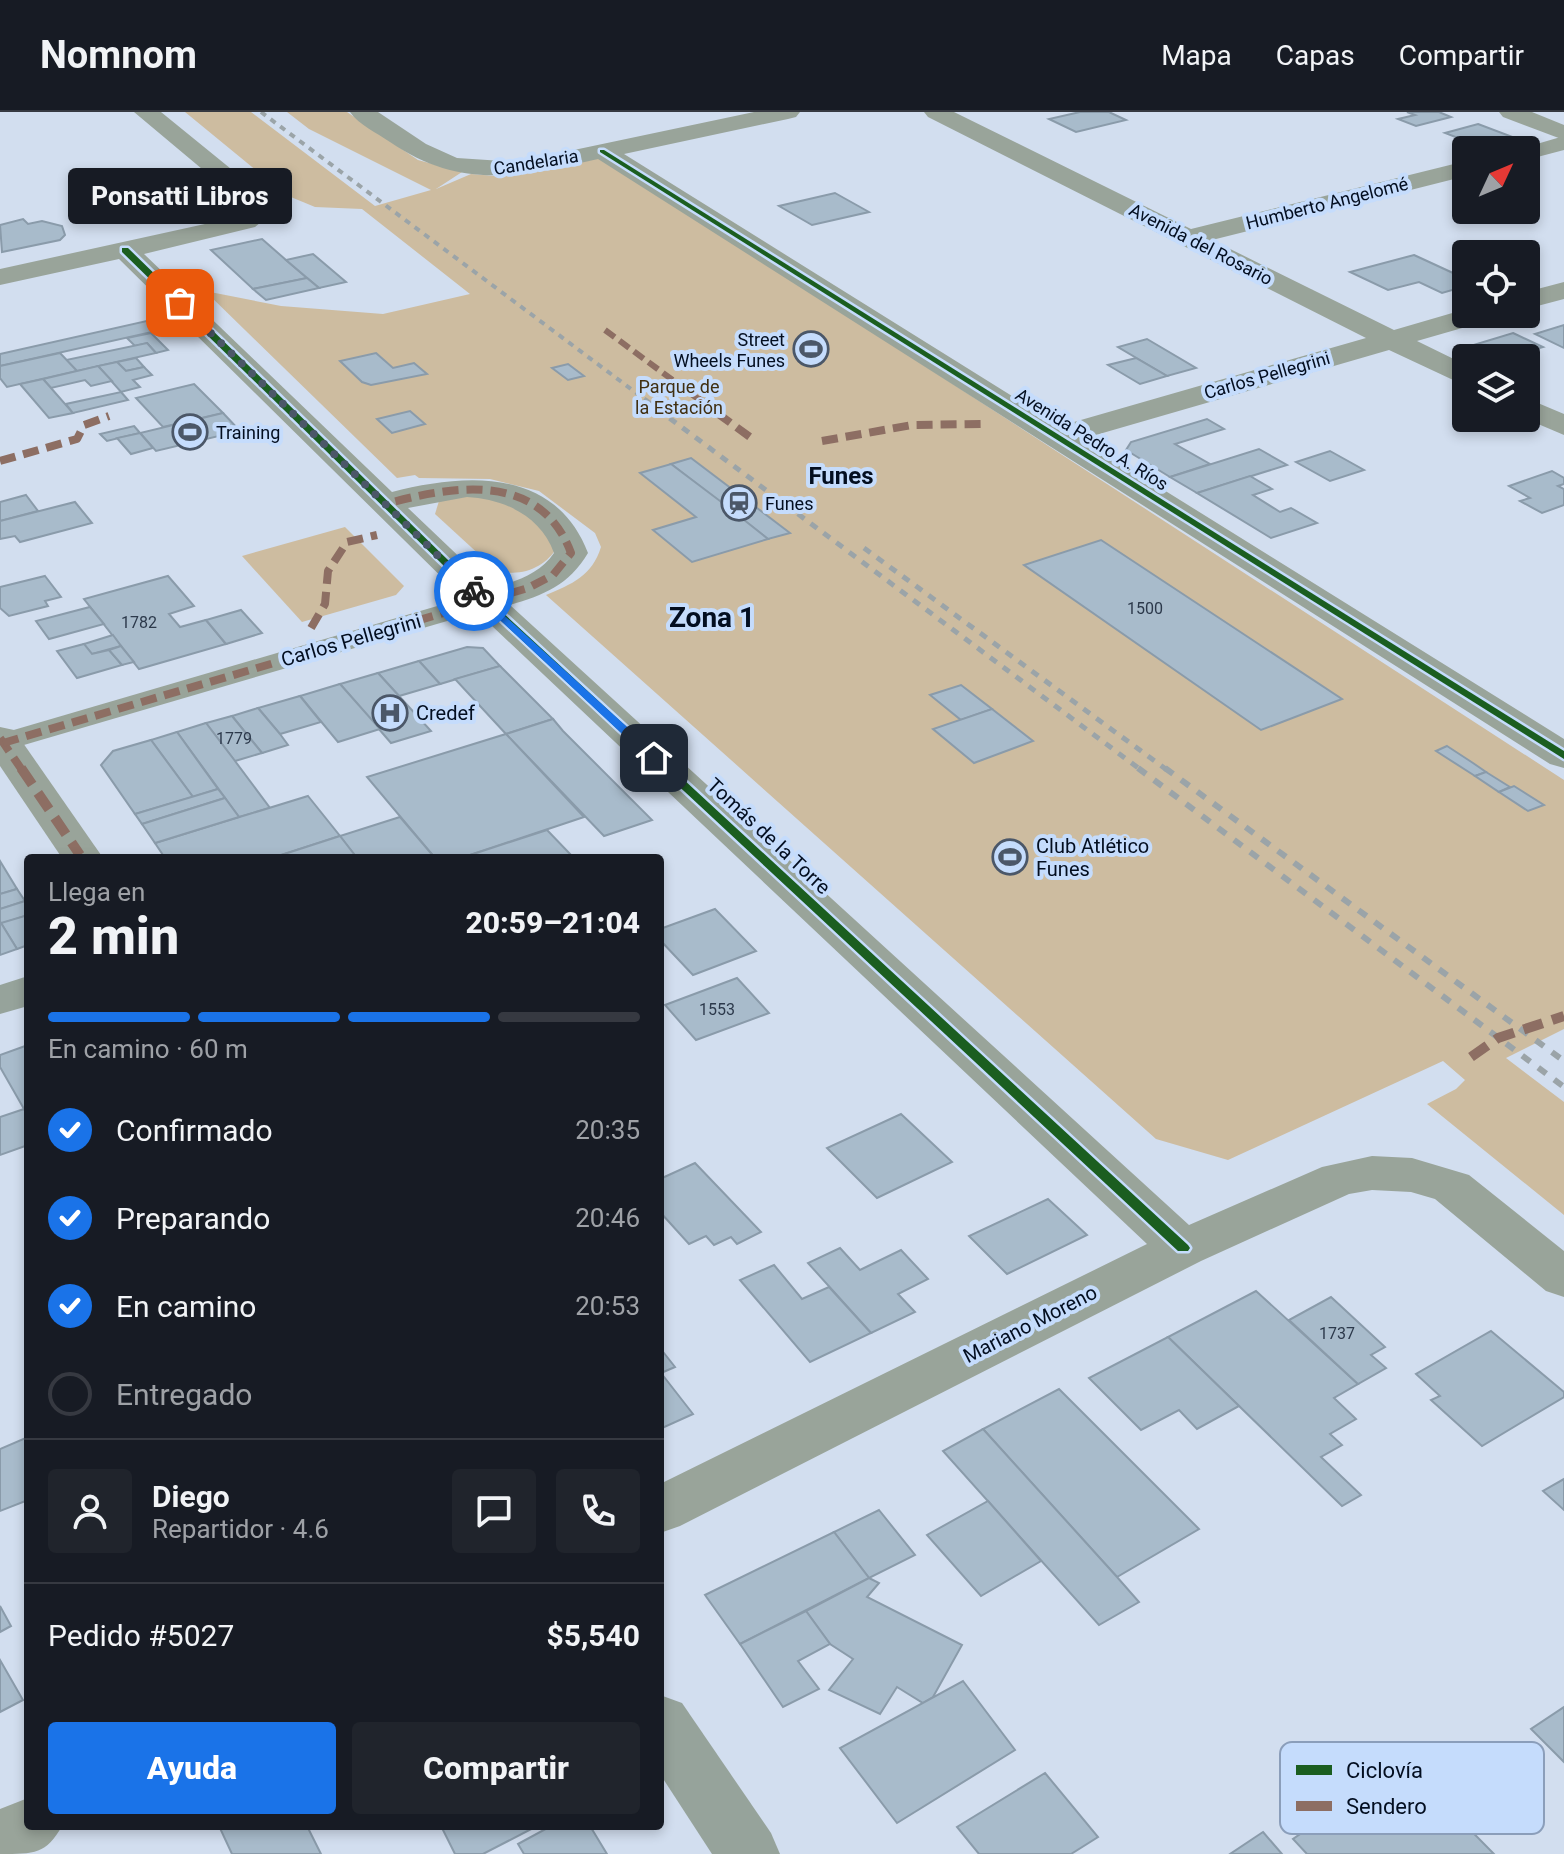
<!DOCTYPE html>
<html lang="es">
<meta charset="utf-8">
<style>
:root{--surface:#171b24;--page:#20242c;--text:#f1f3f6;--muted:#9ea1a6;--line:#363941;--accent:#1a73e8}
body{margin:0;font-family:Roboto,sans-serif;background:var(--page);color:var(--text);height:100vh;display:flex;flex-direction:column;font-size:30px;white-space:nowrap}
*{box-sizing:border-box;margin:0}
p{font-size:26px;color:var(--muted)}
.icon{flex:none;width:44px;height:44px;fill:none;stroke:currentColor;stroke-width:2;stroke-linecap:round;stroke-linejoin:round}
.map{position:relative;flex:1;overflow:hidden}
.drawer{position:absolute;left:24px;top:742px;width:640px;height:976px;display:flex;flex-direction:column;background:var(--surface);border-radius:8px;box-shadow:0 4px 12px #0003}
.drawer>*{flex:none}
.needle{width:52px;rotate:46deg}
.fabs{position:absolute;left:1452px;top:24px;display:grid;gap:16px}
.fabs a{display:grid;place-items:center;width:88px;height:88px;border-radius:8px;background:var(--surface);box-shadow:0 4px 12px #0003;font-size:40px}
.pin{position:absolute;display:grid;place-items:center;width:68px;height:68px;color:#fff;margin:-34px;border-radius:16px;box-shadow:0 4px 12px #0006}
.courier{position:absolute;display:grid;place-items:center;width:80px;height:80px;margin:-40px;border:6px solid #1a73e8;border-radius:50%;background:#fff;color:#222;box-shadow:0 2px 10px #0007}
.bubble{position:absolute;height:56px;border-radius:8px;background:var(--surface);box-shadow:0 4px 12px #0003;font-size:26px;font-weight:800;line-height:56px;text-align:center}
.overview em{font-style:normal;font-weight:800}
.overview div{display:flex;flex-direction:column-reverse}
.overview{display:flex;align-items:center;justify-content:space-between;height:136px;padding:0 24px}
h1{font-size:52px;font-weight:800;line-height:60px}
.bar{display:grid;grid-template-columns:repeat(4,1fr);gap:12px 8px;align-content:center;height:96px;padding:0 24px}
.bar i{height:10px;border-radius:6px;background:var(--line)}
.bar .current{background:var(--accent)}
.bar p{grid-column:span 4}
.line{display:flex;align-items:center;gap:20px;padding:0 24px;border-top:2px solid var(--line)}
.line div{flex:1}
.round{display:grid;place-items:center;flex:none;width:84px;height:84px;border-radius:8px;background:var(--page)}
ol{padding:0 24px;list-style:none}
li{display:flex;align-items:center;gap:24px;height:88px}
li p{margin-inline-start:auto}
li .icon{padding:8px;border-radius:50%;background:var(--accent);color:#fff;stroke-width:4}
li:last-child{color:var(--muted)}
li i{width:44px;height:44px;border:4px solid var(--line);border-radius:50%}
.action{display:flex;gap:16px;margin-top:auto;padding:16px 24px}
.action a{flex:1;height:92px;border-radius:8px;background:var(--accent);color:#fff;font-size:32px;font-weight:800;line-height:92px;text-align:center}
.action a+a{background:var(--page);color:var(--text)}
header{display:flex;align-items:center;gap:48px;box-sizing:border-box;height:112px;padding:0 40px;background:var(--surface);border-bottom:2px solid var(--line)}
header strong{font-size:38px}
nav{display:flex;gap:44px;margin-inline-start:auto;font-size:28px}
.map>svg:first-child{display:block}
</style>
<header>
<strong>Nomnom</strong>
<nav><a>Mapa</a><a>Capas</a><a>Compartir</a></nav>
</header>
<div class="map">
<svg width="1564" height="1742" viewBox="0 0 1564 1742">
<rect width="100%" height="100%" fill="#d2deef"/>
<g fill="#cdbca0">
<path d="M185,0H251L375,94L431,78L309,17L287,0H347L418,48L462,60L436,77L471,62L495,64L599,43L1564,668V917L1506,946L1564,990V1103L1427,992L1456,977L1465,968L1443,949L1228,1048L1156,1027L546,483C572,472 592,464 601,435L595,421L539,379L490,367L419,366L415,363L397,366L205,179L281,194L383,202L470,182L362,97L315,95L286,83Z"/>
<path d="M495,380L539,411L557,435C546,456 517,467 495,457L435,402L439,389Z"/>
<path d="M345,415L404,474L396,483L302,510L242,444Z"/>
</g>
<g fill="#a8bbcb" stroke="#8a9baa" stroke-width="2">
<path d="M1080,0H1109L1126,8L1076,20L1049,7Z"/>
<path d="M1407,0H1439L1451,5L1416,14L1398,7L1415,3Z"/>
<path d="M1478,12L1510,24L1476,33L1445,21Z"/>
<path d="M835,81L869,100L812,113L779,94Z"/>
<path d="M23,107L28,112L42,109L62,114L65,123L60,128L2,140L0,113Z"/>
<path d="M262,127L286,148L307,166L253,177L211,138Z"/>
<path d="M313,142L346,170L319,176L286,148Z"/>
<path d="M1414,143L1466,167V174L1442,181L1419,170L1388,178L1350,160Z"/>
<path d="M307,166L319,176L266,188L253,177Z"/>
<path d="M151,208L161,218L0,254V242Z"/>
<path d="M1564,213V236L1535,222Z"/>
<path d="M151,221L168,238L156,241L147,231L135,234L127,226Z"/>
<path d="M1513,221L1543,235L1505,246H1489L1467,235Z"/>
<path d="M1147,227L1196,256L1167,264L1118,235Z"/>
<path d="M147,231L156,241L77,259L66,248Z"/>
<path d="M60,241L77,259L7,275L0,266V254Z"/>
<path d="M376,241L393,256L414,251L427,262L371,273L362,270L340,249Z"/>
<path d="M136,246L144,255L126,259L117,250Z"/>
<path d="M1136,246L1167,264L1140,272L1108,253Z"/>
<path d="M117,250L126,259L144,255L152,263L133,268L140,275L121,280L98,254Z"/>
<path d="M568,252L584,264L568,268L552,256Z"/>
<path d="M98,254L112,269L91,274L85,268L51,276L43,267Z"/>
<path d="M43,267L51,276L73,301L49,306L20,272Z"/>
<path d="M194,272L223,301L163,315L136,286Z"/>
<path d="M121,280L128,288L73,301L66,292Z"/>
<path d="M410,299L425,312L392,321L377,307Z"/>
<path d="M223,301L240,319L156,339L140,321Z"/>
<path d="M1207,307L1224,317L1175,332L1210,352L1170,365L1126,338L1131,330Z"/>
<path d="M134,314L140,321L107,329L100,322Z"/>
<path d="M140,321L153,336L131,342L117,326Z"/>
<path d="M1259,337L1287,353L1197,381L1170,365Z"/>
<path d="M1330,339L1364,358L1330,369L1296,350Z"/>
<path d="M691,346L790,421L768,427L671,352Z"/>
<path d="M671,352L724,392L768,427L692,450L653,418L696,405L640,361Z"/>
<path d="M1552,359L1564,366V372L1558,374L1564,377V393L1542,401L1520,389L1530,386L1509,374Z"/>
<path d="M1250,364L1272,377L1253,383L1280,400L1291,396L1317,411L1271,426L1197,381Z"/>
<path d="M26,383L38,399L0,409V390Z"/>
<path d="M75,390L92,411L20,430L15,424L0,427V409Z"/>
<path d="M1101,428L1251,527L1342,587L1261,618L1024,453Z"/>
<path d="M45,464L61,485L45,489L48,494L9,504L0,496V475Z"/>
<path d="M168,464L194,494L169,502L180,515L206,508L226,532L139,557L84,487Z"/>
<path d="M90,495L104,512L49,527L36,509Z"/>
<path d="M241,498L262,521L226,532L206,508Z"/>
<path d="M113,523L121,534L92,542L84,532Z"/>
<path d="M84,532L92,542L109,538L122,553L77,566L57,539Z"/>
<path d="M121,534L134,550L122,553L109,538Z"/>
<path d="M467,535L483,536L500,554L440,572L419,549Z"/>
<path d="M419,549L440,572L399,584L378,561Z"/>
<path d="M500,554L553,607L506,622L455,567Z"/>
<path d="M378,561L399,584L431,619L391,631L340,572Z"/>
<path d="M340,572L380,617L338,630L300,584Z"/>
<path d="M961,573L992,597L961,608L930,583Z"/>
<path d="M300,584L321,610L280,622L258,596Z"/>
<path d="M258,596L280,622L288,633L262,641L232,604Z"/>
<path d="M992,597L1033,629L974,651L933,617Z"/>
<path d="M232,604L262,641L235,649L206,611Z"/>
<path d="M553,607L563,619L652,708L604,724L506,622Z"/>
<path d="M206,611L235,649L270,696L239,705L177,620Z"/>
<path d="M177,620L218,677L193,685L151,628Z"/>
<path d="M506,622L584,705L461,746H435L367,665Z"/>
<path d="M151,628L193,685L135,702L101,653L113,639Z"/>
<path d="M1447,634L1473,651L1486,660L1475,664L1436,639Z"/>
<path d="M1486,660L1510,675L1499,680L1475,664Z"/>
<path d="M1514,674L1544,693L1528,699L1499,680Z"/>
<path d="M218,677L225,686L142,712L135,702Z"/>
<path d="M308,684L340,724L272,746H165L155,731Z"/>
<path d="M225,686L239,705L155,731L142,712Z"/>
<path d="M400,705L435,746H357L340,724Z"/>
<path d="M547,718L573,745L461,746Z"/>
<path d="M340,724L357,746H272Z"/>
<path d="M0,749L17,777L0,782Z"/>
<path d="M17,777L25,789L0,797V782Z"/>
<path d="M25,789L28,803L0,812V797Z"/>
<path d="M715,797L756,839L693,863L660,828V817Z"/>
<path d="M28,803V833L17,837L1,811Z"/>
<path d="M1,811L17,837L0,843V812Z"/>
<path d="M737,866L769,901L696,928L665,893Z"/>
<path d="M28,933V1004L0,955V943Z"/>
<path d="M24,997L28,1004V1033L0,1043V1005Z"/>
<path d="M901,1002L952,1050L877,1086L827,1036Z"/>
<path d="M695,1051L761,1120L737,1132L731,1125L714,1133L706,1124L689,1132L660,1100V1067Z"/>
<path d="M1048,1087L1087,1123L1007,1162L969,1124Z"/>
<path d="M840,1136L860,1158L901,1138L928,1167L898,1182L915,1200L871,1221L808,1151Z"/>
<path d="M774,1153L802,1187L829,1175L871,1221L810,1250L740,1168Z"/>
<path d="M1256,1179L1358,1272L1334,1286L1356,1307L1330,1322L1342,1333L1321,1345L1361,1383L1342,1394L1168,1225Z"/>
<path d="M1331,1185L1385,1235L1371,1243L1386,1256L1358,1272L1289,1208Z"/>
<path d="M1491,1219L1564,1280V1285L1482,1334L1431,1288L1440,1284L1416,1262Z"/>
<path d="M1168,1225L1239,1294L1197,1317L1179,1298L1141,1318L1089,1266Z"/>
<path d="M660,1236L675,1255L661,1261L693,1302L660,1317Z"/>
<path d="M1059,1277L1199,1417L1117,1465L983,1317Z"/>
<path d="M983,1317L1117,1465L1139,1490L1099,1513L943,1339Z"/>
<path d="M28,1325V1388L0,1399V1337Z"/>
<path d="M1564,1367V1398L1543,1379Z"/>
<path d="M988,1389L1041,1449L981,1484L927,1423Z"/>
<path d="M879,1398L915,1443L869,1466L834,1420Z"/>
<path d="M834,1420L869,1466L740,1532L705,1483Z"/>
<path d="M869,1466L879,1471L867,1485L962,1533L933,1585L923,1591L897,1575L880,1602L829,1578L853,1547L830,1532L806,1499Z"/>
<path d="M0,1494L11,1514L0,1520Z"/>
<path d="M806,1499L830,1532L798,1549L819,1577L783,1595L740,1532Z"/>
<path d="M0,1548L23,1588L0,1600Z"/>
<path d="M963,1569L1015,1638L897,1711L840,1636Z"/>
<path d="M1564,1595V1650L1531,1617Z"/>
<path d="M1045,1661L1098,1725L1071,1742H979L957,1715Z"/>
<path d="M1419,1666L1494,1742H1307L1293,1727L1328,1703L1343,1719Z"/>
<path d="M219,1714H307L321,1742H232Z"/>
<path d="M441,1714H537L483,1742H455Z"/>
<path d="M551,1714H590L607,1742H524L518,1732Z"/>
<path d="M1263,1720L1282,1742H1230Z"/>
</g>
<g fill="none" stroke-linecap="round" stroke-linejoin="round">
<path fill="#99a49a" fill-rule="evenodd" d="M485,480L495,483L499,489L495,495L0,640V622Z"/>
<g fill="#99a49a" fill-rule="evenodd">
<path d="M134,0H161L257,78L271,94L272,101L255,115L144,142L392,380C465,361 555,355 588,441C569,473 544,483 510,493L1189,1113L1322,1055L1372,1044L1412,1046L1469,1063L1564,1139V1185L1546,1179L1435,1087L1411,1080L1372,1078L1349,1082L1201,1149L680,1414L660,1421V1372L1147,1132L473,496L119,147L0,173V157L214,110L246,98L239,88ZM467,385C504,387 541,404 554,441C540,462 515,470 492,476L408,396Z"/>
<path d="M350,0H378L426,32L457,46L517,50L754,0H800L796,5L788,7L624,42L1060,314L1366,226L928,5L924,0H954L1191,117L1466,49V64L1212,128L1394,218L1466,197V202H1494L1490,208L1417,229L1466,253V274L1389,238L1082,327L1564,627V656L1550,652L598,47C519,64 462,79 390,30C377,21 359,13 350,0Z"/>
<path d="M1564,24V38L1526,48V38H1516Z"/>
<path d="M1564,170V187L1526,197V180Z"/>
<path d="M1526,286L1564,302V323L1524,306Z"/>
<path d="M0,615L14,618L101,743L98,746H62L0,654Z"/>
<path d="M28,1686V1714H62C46,1742 35,1742 0,1742V1697Z"/>
</g>
<g fill="#99a49a" fill-rule="evenodd">
<path d="M1499,0H1532L1564,13V28L1503,5Z"/>
<path d="M80,731L94,734L103,746H61L59,743L66,734Z"/>
</g>
<g fill="#96a39b" fill-rule="evenodd">
<path d="M28,864V894L0,902V873Z"/>
<path d="M660,1583L682,1591L771,1721L780,1742H712L660,1662Z"/>
</g>
<path stroke="#9ba4a8" stroke-width="4" stroke-dasharray="6 6" stroke-linecap="butt" d="M261,0L647,289"/>
<g stroke="#9ba4a8" stroke-width="5" stroke-dasharray="8 8" stroke-linecap="butt">
<path d="M644,287L1141,658"/>
<path d="M864,436L1167,658"/>
</g>
<g stroke="#9ba4a8" stroke-width="6" stroke-dasharray="10 10" stroke-linecap="butt">
<path d="M1138,656L1564,975"/>
<path d="M1165,656L1564,949"/>
</g>
<path stroke="#8d6e63" stroke-width="6" stroke-dasharray="12 6" stroke-linecap="butt" d="M605,218L701,289"/>
<g stroke="#8d6e63" stroke-width="8" stroke-dasharray="16 8" stroke-linecap="butt">
<path d="M698,287L754,328"/>
<path d="M822,329L912,313L983,312"/>
<path d="M0,349L77,327L84,313L109,304"/>
<path d="M311,516L325,492L328,459L347,430L377,423"/>
<path d="M0,626L22,658"/>
<path d="M3,631L528,476L553,463L571,441C540,358 452,374 385,392"/>
</g>
<g stroke="#8d6e63" stroke-width="10" stroke-dasharray="20 10" stroke-linecap="butt">
<path d="M21,656L80,743"/>
<path d="M1471,945L1498,926L1564,904"/>
</g>
<defs>
<g id="cycleway">
<path d="M600,38H604L1564,639V647L600,40Z"/>
<path d="M122,136H128L488,487L1188,1133L1190,1136L1188,1139H1178L482,491L122,140Z"/>
</g>
</defs>
<use href="#cycleway" stroke="#c5dcfc" stroke-width="5"/>
<use href="#cycleway" fill="#1b5e20" fill-rule="evenodd"/>
</g>
<path fill="#1a73e8" d="M474,476L658,643V648H650L471,481L469,479Z"/>
<g fill="none" stroke-linecap="round" stroke-linejoin="round">
<path stroke="#4b5768" stroke-width="8" stroke-dasharray="0 14.4" d="M180,191L474,479"/>
</g>
<defs>
<symbol id="stadium-ring" viewBox="-11 -11 22 22"><circle r="9.5" fill="#c5dcfc" stroke="#4b5768" stroke-width="1.5"/><path d="M0-5a6.5 5 0 1 0 0 10a6.5 5 0 1 0 0-10ZM-3.5-1.8h7v3.6h-7Z" fill="#4b5768"/></symbol>
<symbol id="station-ring" viewBox="-11 -11 22 22"><circle r="9.5" fill="#c5dcfc" stroke="#4b5768" stroke-width="1.5"/><path d="M-3-6H3Q5-6 5-4V2Q5 4 3 4L4.5 6H3L1.5 4h-3L-3 6H-4.5L-3 4Q-5 4-5 2V-4Q-5-6-3-6ZM-3.5-4v3h7v-3ZM-3.5 1v1.5H-2V1ZM2 1v1.5H3.5V1Z" fill="#4b5768"/></symbol>
<symbol id="hospital-ring" viewBox="-11 -11 22 22"><circle r="9.5" fill="#c5dcfc" stroke="#4b5768" stroke-width="1.5"/><path d="M-5-5h3v3.5h4V-5h3V5h-3V1.5h-4V5h-3Z" fill="#4b5768"/></symbol>
</defs>
<g fill-rule="evenodd">
<use href="#stadium-ring" x="791" y="217" width="40" height="40"/>
<use href="#stadium-ring" x="170" y="300" width="40" height="40"/>
<use href="#station-ring" x="719" y="371" width="40" height="40"/>
<use href="#hospital-ring" x="370" y="581" width="40" height="40"/>
<use href="#stadium-ring" x="990" y="725" width="40" height="40"/>
</g>
<g text-anchor="middle" dominant-baseline="central" stroke-width="8" stroke-linejoin="round" paint-order="stroke">
<g font-size="16" fill="#2c394b">
<text x="1145" y="496">1500</text>
<text x="139" y="510">1782</text>
<text x="234" y="626">1779</text>
<text x="717" y="897">1553</text>
<text x="1337" y="1221">1737</text>
</g>
<g font-size="18" fill="#030e20" stroke="#c5dcfc">
<text transform="translate(536 50) rotate(-9)">Candelaria</text>
<text transform="translate(1327 91) rotate(-14)">Humberto Angelomé</text>
<text transform="translate(1201 132) rotate(27)">Avenida del Rosario</text>
<text transform="translate(1267 263) rotate(-16)">Carlos Pellegrini</text>
<text transform="translate(1092 327) rotate(32)">Avenida Pedro A. Ríos</text>
</g>
<g font-size="18" fill="#030e20" stroke="#c5dcfc" text-anchor="start">
<text x="785" y="227" text-anchor="end">Street<tspan x="785" dy="21">Wheels Funes</tspan></text>
<text x="216" y="320">Training</text>
<text x="765" y="391">Funes</text>
</g>
<g font-size="18" fill="#402f11" stroke="#c5dcfc">
<text x="679" y="274">Parque de<tspan x="679" dy="21">la Estación</tspan></text>
</g>
<g font-size="20" fill="#030e20" stroke="#c5dcfc">
<text transform="translate(351 528) rotate(-16)">Carlos Pellegrini</text>
<text transform="translate(769 724) rotate(43)">Tomás de la Torre</text>
<text transform="translate(1030 1212) rotate(-27)">Mariano Moreno</text>
</g>
<g font-size="20" fill="#030e20" stroke="#c5dcfc" text-anchor="start">
<text x="416" y="601">Credef</text>
<text x="1036" y="734">Club Atlético<tspan x="1036" dy="23">Funes</tspan></text>
</g>
<g font-size="24" font-weight="bold" fill="#030e20" stroke="#c5dcfc">
<text x="841" y="364">Funes</text>
</g>
<g font-size="28" font-weight="bold" fill="#030e20" stroke="#c5dcfc">
<text x="712" y="505">Zona 1</text>
</g>
</g>
<rect x="1280" y="1630" width="264" height="92" rx="12" fill="#c5dcfc" stroke="#8b9eba" stroke-width="2"/>
<rect x="1296" y="1653" width="36" height="10" fill="#1b5e20"/>
<rect x="1296" y="1689" width="36" height="10" fill="#8d6e63"/>
<g font-size="22" fill="#030e20">
<text x="1346" y="1666">Ciclovía</text>
<text x="1346" y="1702">Sendero</text>
</g>
</svg>
<div class="fabs">
<a><svg class="needle" viewBox="-14 -14 28 28"><path d="M0-13l5 13h-10z" fill="#e53935"/><path d="M0 13l5-13h-10z" fill="#9ea1a6"/></svg></a>
<a><svg class="icon" aria-label="locate" viewBox="0 0 24 24"><circle cx="12" cy="12" r="6"/><path d="M12 2v4M12 18v4M2 12h4M18 12h4"/></svg></a>
<a><svg class="icon" aria-label="layers" viewBox="0 0 24 24"><path d="M12 4l9 5-9 5-9-5zM3 14l9 5 9-5"/></svg></a>
</div>
<div class="pin" style="left:180px;top:191px;background:#ea580c"><svg class="icon" aria-label="bag" viewBox="0 0 24 24"><path d="M5 8h14l-1 12H6zM9 8a3 3 0 0 1 6 0"/></svg></div>
<div class="pin" style="left:654px;top:646px;background:#1f2937"><svg class="icon" aria-label="home" viewBox="0 0 24 24"><path d="M3 11l9-7 9 7M6 9v11h12V9"/></svg></div>
<div class="courier" style="left:474px;top:479px"><svg class="icon" aria-label="bike" viewBox="0 0 24 24"><circle cx="6" cy="16" r="4"/><circle cx="18" cy="16" r="4"/><path d="M6 16l4-8h5l3 8M10 8l3 8H6M13 5h3"/></svg></div>
<div class="bubble" style="left:68px;top:56px;width:224px">Ponsatti Libros</div>
<section class="drawer">
<div class="overview"><div><h1>2 min</h1><p>Llega en</p></div><em>20:59–21:04</em></div>
<div class="bar"><i class="current"></i><i class="current"></i><i class="current"></i><i></i><p>En camino · 60 m</p></div>
<ol>
<li><svg class="icon" aria-label="check" viewBox="0 0 24 24"><path d="M5 12l5 5 9-10"/></svg>Confirmado<p>20:35</p></li>
<li><svg class="icon" aria-label="check" viewBox="0 0 24 24"><path d="M5 12l5 5 9-10"/></svg>Preparando<p>20:46</p></li>
<li><svg class="icon" aria-label="check" viewBox="0 0 24 24"><path d="M5 12l5 5 9-10"/></svg>En camino<p>20:53</p></li>
<li><i></i>Entregado</li>
</ol>
<div class="line" style="height:144px"><a class="round"><svg class="icon" aria-label="person" viewBox="0 0 24 24"><circle cx="12" cy="8" r="4"/><path d="M4 21q1-7 8-7t8 7"/></svg></a><div><b>Diego</b><p>Repartidor · 4.6</p></div><a class="round"><svg class="icon" aria-label="chat" viewBox="0 0 24 24"><path d="M4 5h16v11H9l-5 4z"/></svg></a><a class="round"><svg class="icon" aria-label="phone" viewBox="0 0 24 24"><path d="M5 4h4l2 5-3 2q2 4 5 5l2-3 5 2v4C11 20 4 13 5 4z"/></svg></a></div>
<div class="line" style="height:104px"><div>Pedido #5027</div><b>$5,540</b></div>
<div class="action"><a>Ayuda</a><a>Compartir</a></div>
</section>
</div>
